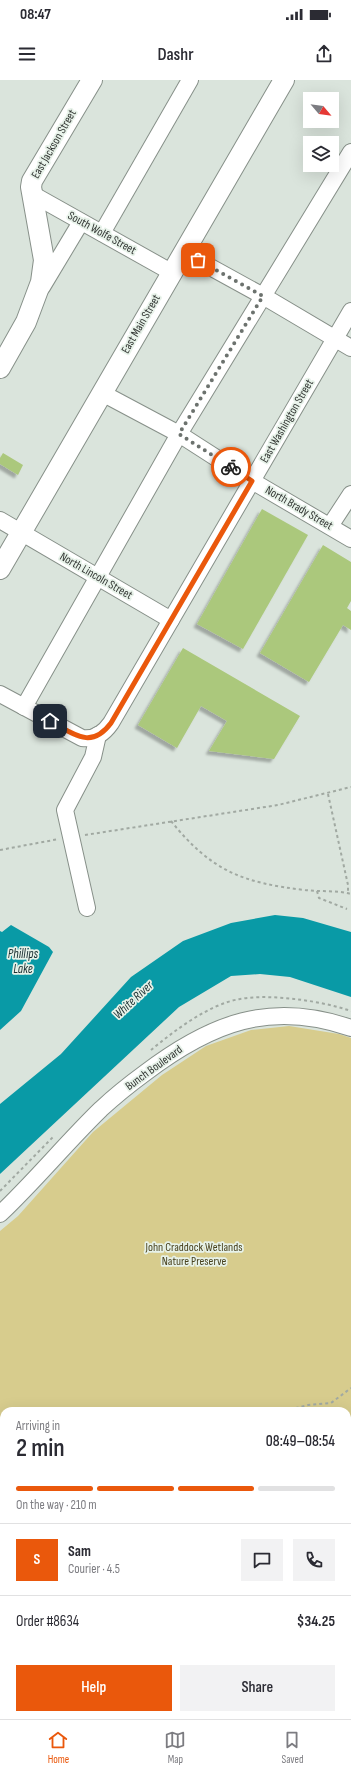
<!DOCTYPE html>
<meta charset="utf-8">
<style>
:root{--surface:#fff;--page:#f2f2f3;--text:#2b2b33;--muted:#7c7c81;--line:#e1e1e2;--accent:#ea580c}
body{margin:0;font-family:"Sofia Sans Condensed",sans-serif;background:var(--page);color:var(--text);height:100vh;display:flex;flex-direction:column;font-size:15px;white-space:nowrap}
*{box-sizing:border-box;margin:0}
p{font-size:13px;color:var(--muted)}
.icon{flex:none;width:22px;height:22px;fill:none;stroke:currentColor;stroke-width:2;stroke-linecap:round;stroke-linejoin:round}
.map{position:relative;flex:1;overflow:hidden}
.side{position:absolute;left:0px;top:1327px;width:351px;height:312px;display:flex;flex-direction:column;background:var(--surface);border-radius:12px 12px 0 0;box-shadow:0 4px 16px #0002}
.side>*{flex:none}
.needle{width:26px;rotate:119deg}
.buttons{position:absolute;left:303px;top:12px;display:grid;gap:8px}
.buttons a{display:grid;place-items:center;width:36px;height:36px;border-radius:0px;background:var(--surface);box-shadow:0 4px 16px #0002;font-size:20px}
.pin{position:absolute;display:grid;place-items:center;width:34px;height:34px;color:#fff;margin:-17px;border-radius:8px;box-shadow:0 2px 6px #0006}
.courier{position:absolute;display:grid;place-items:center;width:40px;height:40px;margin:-20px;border:3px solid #ea580c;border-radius:50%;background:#fff;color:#222;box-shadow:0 1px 5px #0007}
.head em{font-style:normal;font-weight:600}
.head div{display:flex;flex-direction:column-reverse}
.head{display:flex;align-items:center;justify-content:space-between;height:68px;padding:0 16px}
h1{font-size:26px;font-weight:600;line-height:30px}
.bar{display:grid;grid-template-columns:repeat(4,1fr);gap:6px 4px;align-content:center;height:48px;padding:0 16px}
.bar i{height:5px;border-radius:3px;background:var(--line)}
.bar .selected{background:var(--accent)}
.bar p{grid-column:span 4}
.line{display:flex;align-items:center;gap:10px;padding:0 16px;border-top:1px solid var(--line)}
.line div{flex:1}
.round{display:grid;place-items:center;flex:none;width:42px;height:42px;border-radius:0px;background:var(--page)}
.primary-button{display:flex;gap:8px;margin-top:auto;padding:8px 16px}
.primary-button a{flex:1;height:46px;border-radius:0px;background:var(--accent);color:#fff;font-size:16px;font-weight:600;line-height:46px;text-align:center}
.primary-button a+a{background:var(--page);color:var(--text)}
.status{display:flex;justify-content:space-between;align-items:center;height:28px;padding:0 20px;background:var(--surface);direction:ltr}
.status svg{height:11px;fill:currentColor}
header{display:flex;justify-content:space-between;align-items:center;height:52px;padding:0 16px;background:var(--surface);font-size:18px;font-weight:600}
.tab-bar{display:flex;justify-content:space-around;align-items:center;height:56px;border-top:1px solid var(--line);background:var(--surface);font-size:11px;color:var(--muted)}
.tab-bar a{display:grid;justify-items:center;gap:2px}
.tab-bar .selected{color:var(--accent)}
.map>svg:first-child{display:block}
</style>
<div class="status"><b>08:47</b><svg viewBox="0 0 49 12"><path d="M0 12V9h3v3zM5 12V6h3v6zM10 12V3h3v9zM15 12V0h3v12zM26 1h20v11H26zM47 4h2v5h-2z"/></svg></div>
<header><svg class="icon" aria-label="menu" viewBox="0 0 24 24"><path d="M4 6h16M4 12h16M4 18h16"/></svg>Dashr<svg class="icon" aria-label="share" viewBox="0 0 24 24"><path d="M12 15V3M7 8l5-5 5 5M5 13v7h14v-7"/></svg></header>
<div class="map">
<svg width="351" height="1639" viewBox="0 0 351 1639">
<defs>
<filter id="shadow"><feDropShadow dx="-3.5" dy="3.5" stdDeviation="1" flood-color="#0004"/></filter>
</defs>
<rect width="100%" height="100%" fill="#dae4dc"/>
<path fill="#d7cc8d" d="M289,946L339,954L351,958V1568L347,1574V1331H4V1428L0,1426V1151L18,1136L93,1052L162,995L206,966L251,950Z"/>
<g fill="#099aa6">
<path d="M275,835L303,838L351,852V917L290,897L260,894L231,896L179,927L0,1094V1024L61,974L131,897L183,861L231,843Z"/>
<path d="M11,845L49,867L53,872L21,931L0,950V851L2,852Z"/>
</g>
<g fill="#abc87c" filter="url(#shadow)">
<path d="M3,373L23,385L18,395L0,384V378Z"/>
<path d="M262,429L308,455L243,569L197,544Z"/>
<path d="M323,465L351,482V521L347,528L351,531V550L343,545L309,602L260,573Z"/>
<path d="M183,568L300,636L274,679L209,671L227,641L201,626L177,668L138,645Z"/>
</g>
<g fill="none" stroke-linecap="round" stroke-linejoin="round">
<defs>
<g id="minor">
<path d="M32,114L171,192"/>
<path d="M102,153L190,0"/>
<path d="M183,172L263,216L351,268"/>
<path d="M42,207L81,142"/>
<path d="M102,313L179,354L252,401L351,459"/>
<path d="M0,440L171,540"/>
<path d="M330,446L351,414"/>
<path d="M0,614L82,658C95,660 104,653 111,643L351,231"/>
<path d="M24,627L179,354L351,72"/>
<path d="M87,828L65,730L93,677L98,655"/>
<path d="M0,1134C35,1101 66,1063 101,1029C115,1016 130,1004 145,993C211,943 270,920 351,948"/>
<path d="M0,1437L4,1439"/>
<path d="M0,1560L4,1561"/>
<path d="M347,1624L351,1626"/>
</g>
<g id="major">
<path d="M0,288L26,242L41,202L44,180L31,107L32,101L92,0"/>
<path d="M0,489L284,0"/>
</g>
</defs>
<use href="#minor" stroke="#879089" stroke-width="18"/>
<use href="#major" stroke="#879089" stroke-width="22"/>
<g stroke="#a1a9a2" stroke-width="2" stroke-dasharray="3 3" stroke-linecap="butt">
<path d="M328,714L348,805V813"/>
<path d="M171,741C211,791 243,803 305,810C320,812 337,810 351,814"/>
<path d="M85,755L278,725L351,707"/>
<path d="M0,770L59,759"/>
<path d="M317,811L319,818L347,829"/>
<path d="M151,970C174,951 209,924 240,919C258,916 276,917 294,919C313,921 333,925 351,931"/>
<path d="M0,1111L53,1057"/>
<path d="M284,1331L308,1325L331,1323L351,1308"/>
<path d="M0,1359L4,1364"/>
</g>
<use href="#minor" stroke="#fff" stroke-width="16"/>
<use href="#major" stroke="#fff" stroke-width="20"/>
<g stroke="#676d69" stroke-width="3" stroke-dasharray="8 4" stroke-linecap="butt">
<path d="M347,1606L351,1602"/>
<path d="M347,1619L351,1615"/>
<path d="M313,1639L318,1635"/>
<path d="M327,1639L331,1635"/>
</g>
</g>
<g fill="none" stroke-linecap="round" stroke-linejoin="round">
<path stroke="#6c726e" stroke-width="4" stroke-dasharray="0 7.2" d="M198,180L263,216L179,354L231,387"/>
<path stroke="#ea580c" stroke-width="5" d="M50,641C74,654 91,670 111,643L252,401L231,387"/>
</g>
<g text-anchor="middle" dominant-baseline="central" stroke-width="3.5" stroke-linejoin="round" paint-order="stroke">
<g font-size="12" fill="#313532" stroke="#e7f2e9">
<text transform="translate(54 64) rotate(-60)">East Jackson Street</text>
<text transform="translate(102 153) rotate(29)">South Wolfe Street</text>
<text transform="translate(141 244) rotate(-60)">East Main Street</text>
<text transform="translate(287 341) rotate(-60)">East Washington Street</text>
<text transform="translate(299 428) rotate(30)">North Brady Street</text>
<text transform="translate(96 496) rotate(30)">North Lincoln Street</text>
<text transform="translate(154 988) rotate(-36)">Bunch Boulevard</text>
</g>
<g font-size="12" fill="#463f1b" stroke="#e7f2e9">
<text x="194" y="1167">John Craddock Wetlands<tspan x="194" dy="14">Nature Preserve</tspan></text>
</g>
<g font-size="13" font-style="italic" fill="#1b3032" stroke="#e7f2e9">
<text x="23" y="874">Phillips<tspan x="23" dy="15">Lake</tspan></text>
<text transform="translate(133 920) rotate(-43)">White River</text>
</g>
</g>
</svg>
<div class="buttons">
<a><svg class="needle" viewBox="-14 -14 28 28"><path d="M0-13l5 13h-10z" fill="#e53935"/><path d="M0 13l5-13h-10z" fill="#7c7c81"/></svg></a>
<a><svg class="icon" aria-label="layers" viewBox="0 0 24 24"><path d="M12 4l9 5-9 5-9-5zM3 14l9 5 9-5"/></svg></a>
</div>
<div class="pin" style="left:198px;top:180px;background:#ea580c"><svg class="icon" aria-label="bag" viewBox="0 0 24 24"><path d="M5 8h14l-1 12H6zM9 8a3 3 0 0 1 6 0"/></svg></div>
<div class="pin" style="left:50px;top:641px;background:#1f2937"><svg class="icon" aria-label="home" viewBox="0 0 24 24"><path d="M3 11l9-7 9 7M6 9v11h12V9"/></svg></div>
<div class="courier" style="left:231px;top:387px"><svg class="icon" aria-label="bike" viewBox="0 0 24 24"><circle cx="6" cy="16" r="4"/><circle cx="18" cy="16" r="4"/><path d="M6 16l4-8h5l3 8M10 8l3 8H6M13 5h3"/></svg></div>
<section class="side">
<div class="head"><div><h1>2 min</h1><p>Arriving in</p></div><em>08:49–08:54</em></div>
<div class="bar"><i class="selected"></i><i class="selected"></i><i class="selected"></i><i></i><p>On the way · 210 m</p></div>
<div class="line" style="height:72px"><b class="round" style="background:var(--accent);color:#fff">S</b><div><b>Sam</b><p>Courier · 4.5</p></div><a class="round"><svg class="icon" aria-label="chat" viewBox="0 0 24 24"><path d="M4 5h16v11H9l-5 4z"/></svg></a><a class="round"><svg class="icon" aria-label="phone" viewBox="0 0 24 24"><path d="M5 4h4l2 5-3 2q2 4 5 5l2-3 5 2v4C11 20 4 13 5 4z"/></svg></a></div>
<div class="line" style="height:52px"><div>Order #8634</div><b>$34.25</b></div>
<div class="primary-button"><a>Help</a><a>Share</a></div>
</section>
</div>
<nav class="tab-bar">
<a class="selected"><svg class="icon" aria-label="home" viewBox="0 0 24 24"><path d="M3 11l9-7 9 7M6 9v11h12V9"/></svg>Home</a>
<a><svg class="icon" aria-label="map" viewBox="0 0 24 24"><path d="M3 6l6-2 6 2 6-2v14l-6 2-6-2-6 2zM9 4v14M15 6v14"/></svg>Map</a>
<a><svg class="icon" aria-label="saved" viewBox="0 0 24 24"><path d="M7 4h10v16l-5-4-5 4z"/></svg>Saved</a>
</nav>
